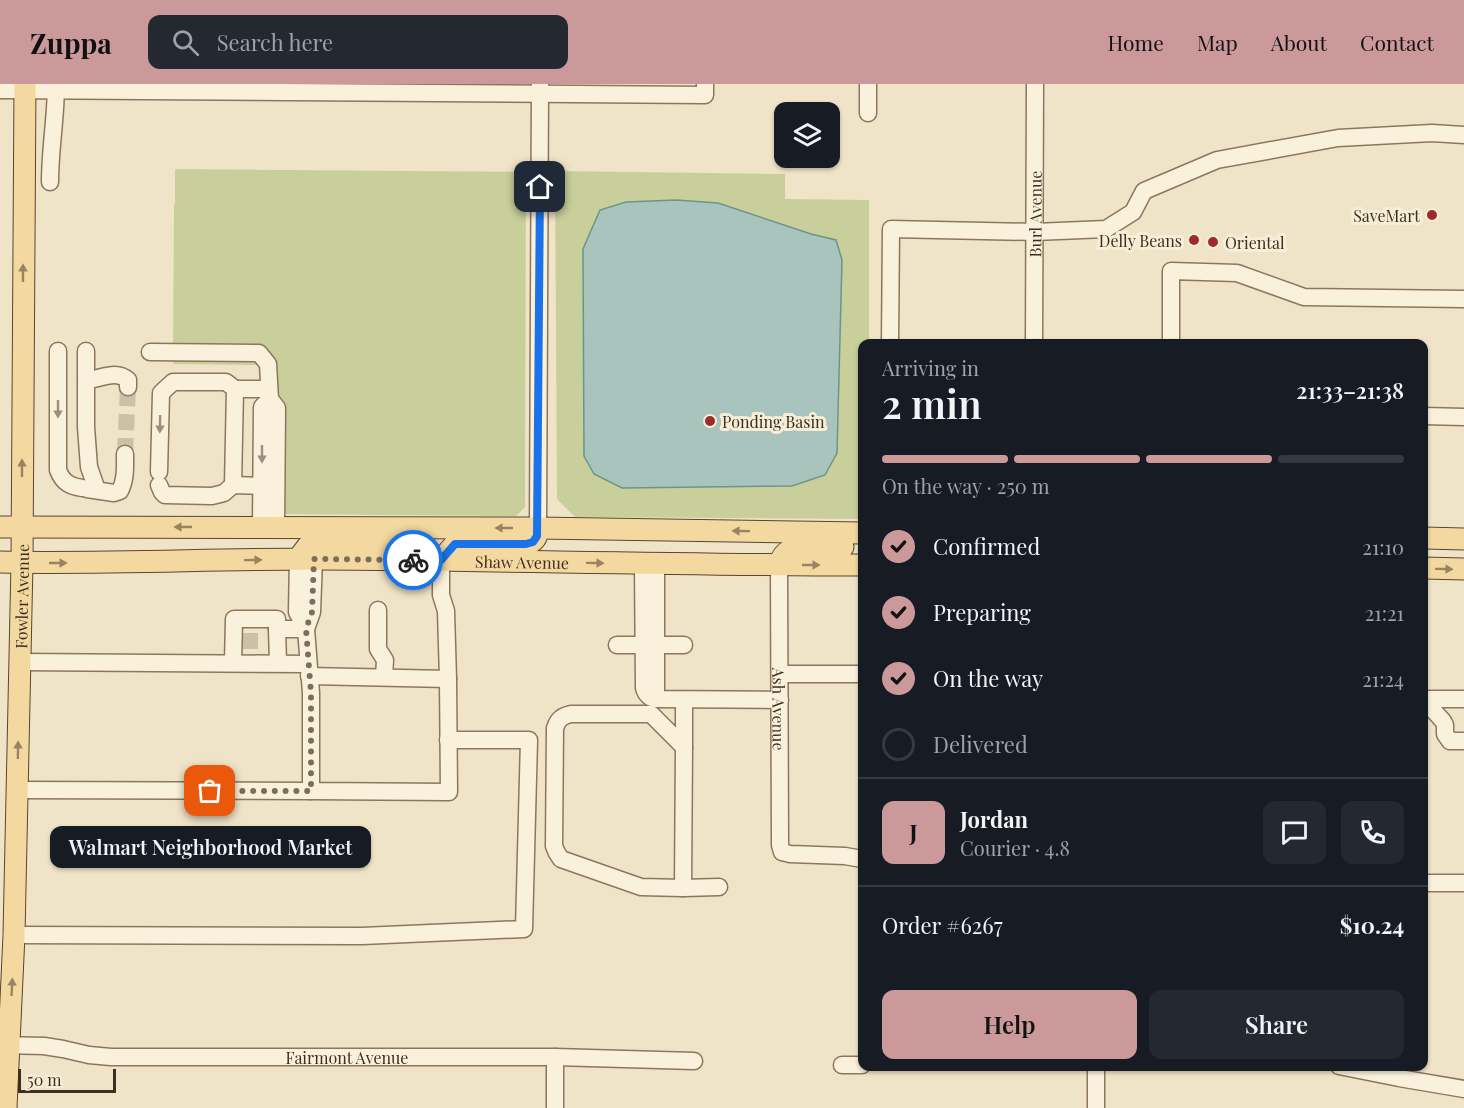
<!DOCTYPE html>
<meta charset="utf-8">
<style>
:root{--surface:#171b24;--page:#242831;--text:#f1f3f6;--muted:#9ea1a6;--line:#363941;--accent:#cc999b}
body{margin:0;font-family:"Playfair Display",serif;background:var(--page);color:var(--text);height:100vh;display:flex;flex-direction:column;font-size:22px;white-space:nowrap}
*{box-sizing:border-box;margin:0}
p{font-size:20px;color:var(--muted)}
.icon{flex:none;width:33px;height:33px;fill:none;stroke:currentColor;stroke-width:2;stroke-linecap:round;stroke-linejoin:round}
.map{position:relative;flex:1;overflow:hidden}
.sheet{position:absolute;left:858px;top:255px;width:570px;height:732px;display:flex;flex-direction:column;background:var(--surface);border-radius:12px;box-shadow:0 2px 4px #0004}
.sheet>*{flex:none}
.buttons{position:absolute;left:774px;top:18px;display:grid;gap:12px}
.buttons a{display:grid;place-items:center;width:66px;height:66px;border-radius:12px;background:var(--surface);box-shadow:0 2px 4px #0004;font-size:30px}
.scale{position:absolute;left:18px;bottom:15px;width:98px;box-sizing:border-box;padding-left:6px;border:3px solid #3d2e20;border-top:0;font-size:16px;line-height:21px;white-space:nowrap;color:#3d2e20;-webkit-text-stroke:4px #f7eed8;paint-order:stroke}
.pin{position:absolute;display:grid;place-items:center;width:51px;height:51px;color:#fff;margin:-26px;border-radius:12px;box-shadow:0 3px 9px #0006}
.courier{position:absolute;display:grid;place-items:center;width:60px;height:60px;margin:-30px;border:4px solid #1a73e8;border-radius:50%;background:#fff;color:#222;box-shadow:0 2px 8px #0007}
.bubble{position:absolute;height:42px;border-radius:12px;background:var(--surface);box-shadow:0 2px 4px #0004;font-size:20px;font-weight:600;line-height:42px;text-align:center}
.headline em{font-style:normal;font-weight:600}
.headline div{display:flex;flex-direction:column-reverse}
.headline{display:flex;align-items:center;justify-content:space-between;height:102px;padding:0 24px}
h1{font-size:39px;font-weight:600;line-height:45px}
.bar{display:grid;grid-template-columns:repeat(4,1fr);gap:9px 6px;align-content:center;height:72px;padding:0 24px}
.bar i{height:8px;border-radius:4px;background:var(--line)}
.bar .active{background:var(--accent)}
.bar p{grid-column:span 4}
.line{display:flex;align-items:center;gap:15px;padding:0 24px;border-top:2px solid var(--line)}
.line div{flex:1}
.round{display:grid;place-items:center;flex:none;width:63px;height:63px;border-radius:12px;background:var(--page)}
ol{padding:0 24px;list-style:none}
li{display:flex;align-items:center;gap:18px;height:66px}
li p{margin-inline-start:auto}
li .icon{padding:6px;border-radius:50%;background:var(--accent);color:#111;stroke-width:4}
li:last-child{color:var(--muted)}
li i{width:33px;height:33px;border:3px solid var(--line);border-radius:50%}
.action{display:flex;gap:12px;margin-top:auto;padding:12px 24px}
.action a{flex:1;height:69px;border-radius:12px;background:var(--accent);color:#111;font-size:24px;font-weight:600;line-height:69px;text-align:center}
.action a+a{background:var(--page);color:var(--text)}
header{display:flex;align-items:center;gap:36px;box-sizing:border-box;height:84px;padding:0 30px;background:var(--accent);color:#111}
header strong{font-size:28px}
nav{display:flex;gap:33px;margin-inline-start:auto;font-size:21px}
.search{width:420px;height:54px;background:var(--page);display:flex;align-items:center;gap:15px;box-sizing:border-box;padding:0 21px;border-radius:12px;color:var(--muted);font-size:22px}
.map>svg:first-child{display:block}
</style>
<header>
<strong>Zuppa</strong>
<div class="search"><svg class="icon" aria-label="search" viewBox="0 0 24 24"><circle cx="10" cy="10" r="6"/><path d="M15 15l6 6"/></svg>Search here</div>
<nav><a>Home</a><a>Map</a><a>About</a><a>Contact</a></nav>
</header>
<div class="map">
<svg width="1464" height="1024" viewBox="0 0 1464 1024">
<rect width="100%" height="100%" fill="#f0e4c8"/>
<g fill="#c9cf9b">
<path d="M175,85L526,88L525,423L516,432L259,430L260,281L173,280L174,120H175Z"/>
<path d="M555,87L785,90V115L869,116V259L862,260V435L575,433L557,415Z"/>
</g>
<path fill="#a9c4bc" stroke="#6f938a" stroke-width="1.5" d="M676,116L718,119L811,150L836,156L842,176L837,369L825,391L792,402L622,404L594,390L584,372L583,165L600,126L626,118Z"/>
<g fill="none" stroke-linecap="round" stroke-linejoin="round">
<g stroke="#ccc0a6" stroke-width="16" stroke-dasharray="16 8" stroke-linecap="butt">
<path d="M125,370L128,303"/>
<path d="M242,557H266"/>
</g>
<defs>
<g id="minor">
<path d="M868,0V29"/>
<path d="M0,6L705,11V0"/>
<path d="M50,98C50,65 56,33 56,0"/>
<path d="M890,260L891,145L1035,148L1106,145L1133,128L1144,107L1217,76L1338,54L1432,49L1464,51"/>
<path id="s1" d="M1034,260L1035,0"/>
<path d="M1171,260V187L1237,189L1304,213L1464,215"/>
<path d="M58,267V386C63,399 70,402 82,404"/>
<path d="M86,267V343L89,383L97,406"/>
<path d="M150,268L259,269L268,280L270,315L277,324L276,443"/>
<path d="M87,296C101,295 116,285 128,296V303"/>
<path d="M235,305H269"/>
<path d="M1424,332L1464,333"/>
<path d="M159,388L161,309L173,298H226L235,305L233,401"/>
<path d="M159,401L162,408L165,411L212,412L224,409L233,401L262,402"/>
<path d="M87,405L114,409L120,407C126,395 125,383 125,370"/>
<path d="M261,443L262,323L270,315"/>
<path d="M538,444L540,1"/>
<path d="M298,475L297,528L306,545L312,528L314,475"/>
<path d="M643,480L644,604C646,611 649,614 656,615L780,616"/>
<path id="s2" d="M779,481L780,761L782,768L790,770L845,772L862,775"/>
<path d="M378,526V565L385,576L384,593"/>
<path d="M277,545L278,579"/>
<path d="M617,561H684"/>
<path d="M20,578L308,580"/>
<path d="M233,579L234,535H277V545H306L311,609V707L449,708L448,595L446,527L441,511V476"/>
<path d="M780,590H862"/>
<path d="M309,592L448,595"/>
<path d="M656,615V480"/>
<path d="M1424,615H1464"/>
<path d="M1424,616L1443,637L1445,641V650L1450,657H1464"/>
<path d="M571,630H651L684,663L683,804L641,803L561,775L557,769L554,762L555,644C558,635 562,632 571,630Z"/>
<path d="M684,663V616"/>
<path d="M17,706L311,707"/>
<path d="M1424,799H1464"/>
<path d="M683,804L719,803"/>
<path d="M14,851L362,852L524,845L529,656H448"/>
<path id="s3" d="M0,961L44,962L63,965L89,971L111,973H555L694,977"/>
<path d="M842,981H862"/>
<path d="M1339,982L1399,994L1464,1005"/>
<path d="M555,1024V973"/>
<path d="M1096,1024V982"/>
</g>
<g id="major">
<path d="M0,443L538,444L862,449"/>
<path d="M1424,454L1464,455"/>
<path d="M298,475L307,463L315,459L389,458"/>
<path d="M441,476L455,460H526C535,458 537,454 538,444"/>
<path id="s4" d="M0,478C106,480 212,475 318,475C499,476 681,481 862,481"/>
<path d="M779,481C781,474 784,469 790,466C800,460 831,463 843,463"/>
<path d="M1424,484L1464,485"/>
<path id="s5" d="M6,1024L14,851L22,479L25,0"/>
</g>
</defs>
<use href="#minor" stroke="#8d765c" stroke-width="19"/>
<use href="#major" stroke="#5b4430" stroke-width="23"/>
<use href="#minor" stroke="#faf1dc" stroke-width="16"/>
<use href="#major" stroke="#f3d9a0" stroke-width="21"/>
</g>
<defs><path id="oneway-solid" d="M-6-.8H1V-3.2L6.5 0L1 3.2V.8H-6Z" transform="scale(1.5)"/></defs>
<g fill="#988460">
<use href="#oneway-solid" transform="translate(23 189) rotate(-90)"/>
<use href="#oneway-solid" transform="translate(22 384) rotate(-90)"/>
<use href="#oneway-solid" transform="translate(183 443) rotate(-180)"/>
<use href="#oneway-solid" transform="translate(504 444) rotate(-180)"/>
<use href="#oneway-solid" transform="translate(741 447) rotate(-179)"/>
<use href="#oneway-solid" transform="translate(253 476) rotate(-1)"/>
<use href="#oneway-solid" transform="translate(58 479)"/>
<use href="#oneway-solid" transform="translate(595 479) rotate(1)"/>
<use href="#oneway-solid" transform="translate(811 481)"/>
<use href="#oneway-solid" transform="translate(1444 485) rotate(1)"/>
<use href="#oneway-solid" transform="translate(18 666) rotate(-89)"/>
<use href="#oneway-solid" transform="translate(12 903) rotate(-87)"/>
</g>
<g fill="#9c907e">
<use href="#oneway-solid" transform="translate(58 325) rotate(90)"/>
<use href="#oneway-solid" transform="translate(160 340) rotate(91)"/>
<use href="#oneway-solid" transform="translate(262 370) rotate(90)"/>
</g>
<g fill="none" stroke-linecap="round" stroke-linejoin="round">
<path stroke="#7c6e5b" stroke-width="6" stroke-dasharray="0 10.8" d="M210,707H311V609L306,545L312,528L314,475L413,476"/>
<path stroke="#1a73e8" stroke-width="8" d="M413,476H441L455,460H526L533,458L537,452L540,103"/>
</g>
<g fill="#9e2a2b" stroke="#f7eed8" stroke-width="2">
<circle cx="1432" cy="131" r="6"/>
<circle cx="1194" cy="156" r="6"/>
<circle cx="1213" cy="158" r="6"/>
<circle cx="710" cy="337" r="6"/>
</g>
<g text-anchor="middle" dominant-baseline="central" stroke-width="6" stroke-linejoin="round" paint-order="stroke">
<g font-size="16" fill="#3d2e20" stroke="#f7eed8">
<text stroke="none"><textPath href="#s1" startOffset="130">Burl Avenue</textPath></text>
<text stroke="none"><textPath href="#s4" startOffset="522">Shaw Avenue</textPath></text>
<text stroke="none"><textPath href="#s5" startOffset="512">Fowler Avenue</textPath></text>
<text stroke="none"><textPath href="#s2" startOffset="144">Ash Avenue</textPath></text>
<text stroke="none"><textPath href="#s3" startOffset="348">Fairmont Avenue</textPath></text>
</g>
<g font-size="16" fill="#3d2e20" stroke="#f7eed8" text-anchor="end">
<text x="1420" y="131">SaveMart</text>
<text x="1182" y="156">Delly Beans</text>
<text x="1225" y="158" text-anchor="start">Oriental</text>
<text x="722" y="337" text-anchor="start">Ponding Basin</text>
</g>
</g>
</svg>
<div class="buttons">
<a><svg class="icon" aria-label="layers" viewBox="0 0 24 24"><path d="M12 4l9 5-9 5-9-5zM3 14l9 5 9-5"/></svg></a>
</div>
<div class="scale">50 m</div>
<div class="pin" style="left:210px;top:707px;background:#ea580c"><svg class="icon" aria-label="bag" viewBox="0 0 24 24"><path d="M5 8h14l-1 12H6zM9 8a3 3 0 0 1 6 0"/></svg></div>
<div class="pin" style="left:540px;top:103px;background:#1f2937"><svg class="icon" aria-label="home" viewBox="0 0 24 24"><path d="M3 11l9-7 9 7M6 9v11h12V9"/></svg></div>
<div class="courier" style="left:413px;top:476px"><svg class="icon" aria-label="bike" viewBox="0 0 24 24"><circle cx="6" cy="16" r="4"/><circle cx="18" cy="16" r="4"/><path d="M6 16l4-8h5l3 8M10 8l3 8H6M13 5h3"/></svg></div>
<div class="bubble" style="left:50px;top:742px;width:321px">Walmart Neighborhood Market</div>
<section class="sheet">
<div class="headline"><div><h1>2 min</h1><p>Arriving in</p></div><em>21:33–21:38</em></div>
<div class="bar"><i class="active"></i><i class="active"></i><i class="active"></i><i></i><p>On the way · 250 m</p></div>
<ol>
<li><svg class="icon" aria-label="check" viewBox="0 0 24 24"><path d="M5 12l5 5 9-10"/></svg>Confirmed<p>21:10</p></li>
<li><svg class="icon" aria-label="check" viewBox="0 0 24 24"><path d="M5 12l5 5 9-10"/></svg>Preparing<p>21:21</p></li>
<li><svg class="icon" aria-label="check" viewBox="0 0 24 24"><path d="M5 12l5 5 9-10"/></svg>On the way<p>21:24</p></li>
<li><i></i>Delivered</li>
</ol>
<div class="line" style="height:108px"><b class="round" style="background:var(--accent);color:#111">J</b><div><b>Jordan</b><p>Courier · 4.8</p></div><a class="round"><svg class="icon" aria-label="chat" viewBox="0 0 24 24"><path d="M4 5h16v11H9l-5 4z"/></svg></a><a class="round"><svg class="icon" aria-label="phone" viewBox="0 0 24 24"><path d="M5 4h4l2 5-3 2q2 4 5 5l2-3 5 2v4C11 20 4 13 5 4z"/></svg></a></div>
<div class="line" style="height:78px"><div>Order #6267</div><b>$10.24</b></div>
<div class="action"><a>Help</a><a>Share</a></div>
</section>
</div>
